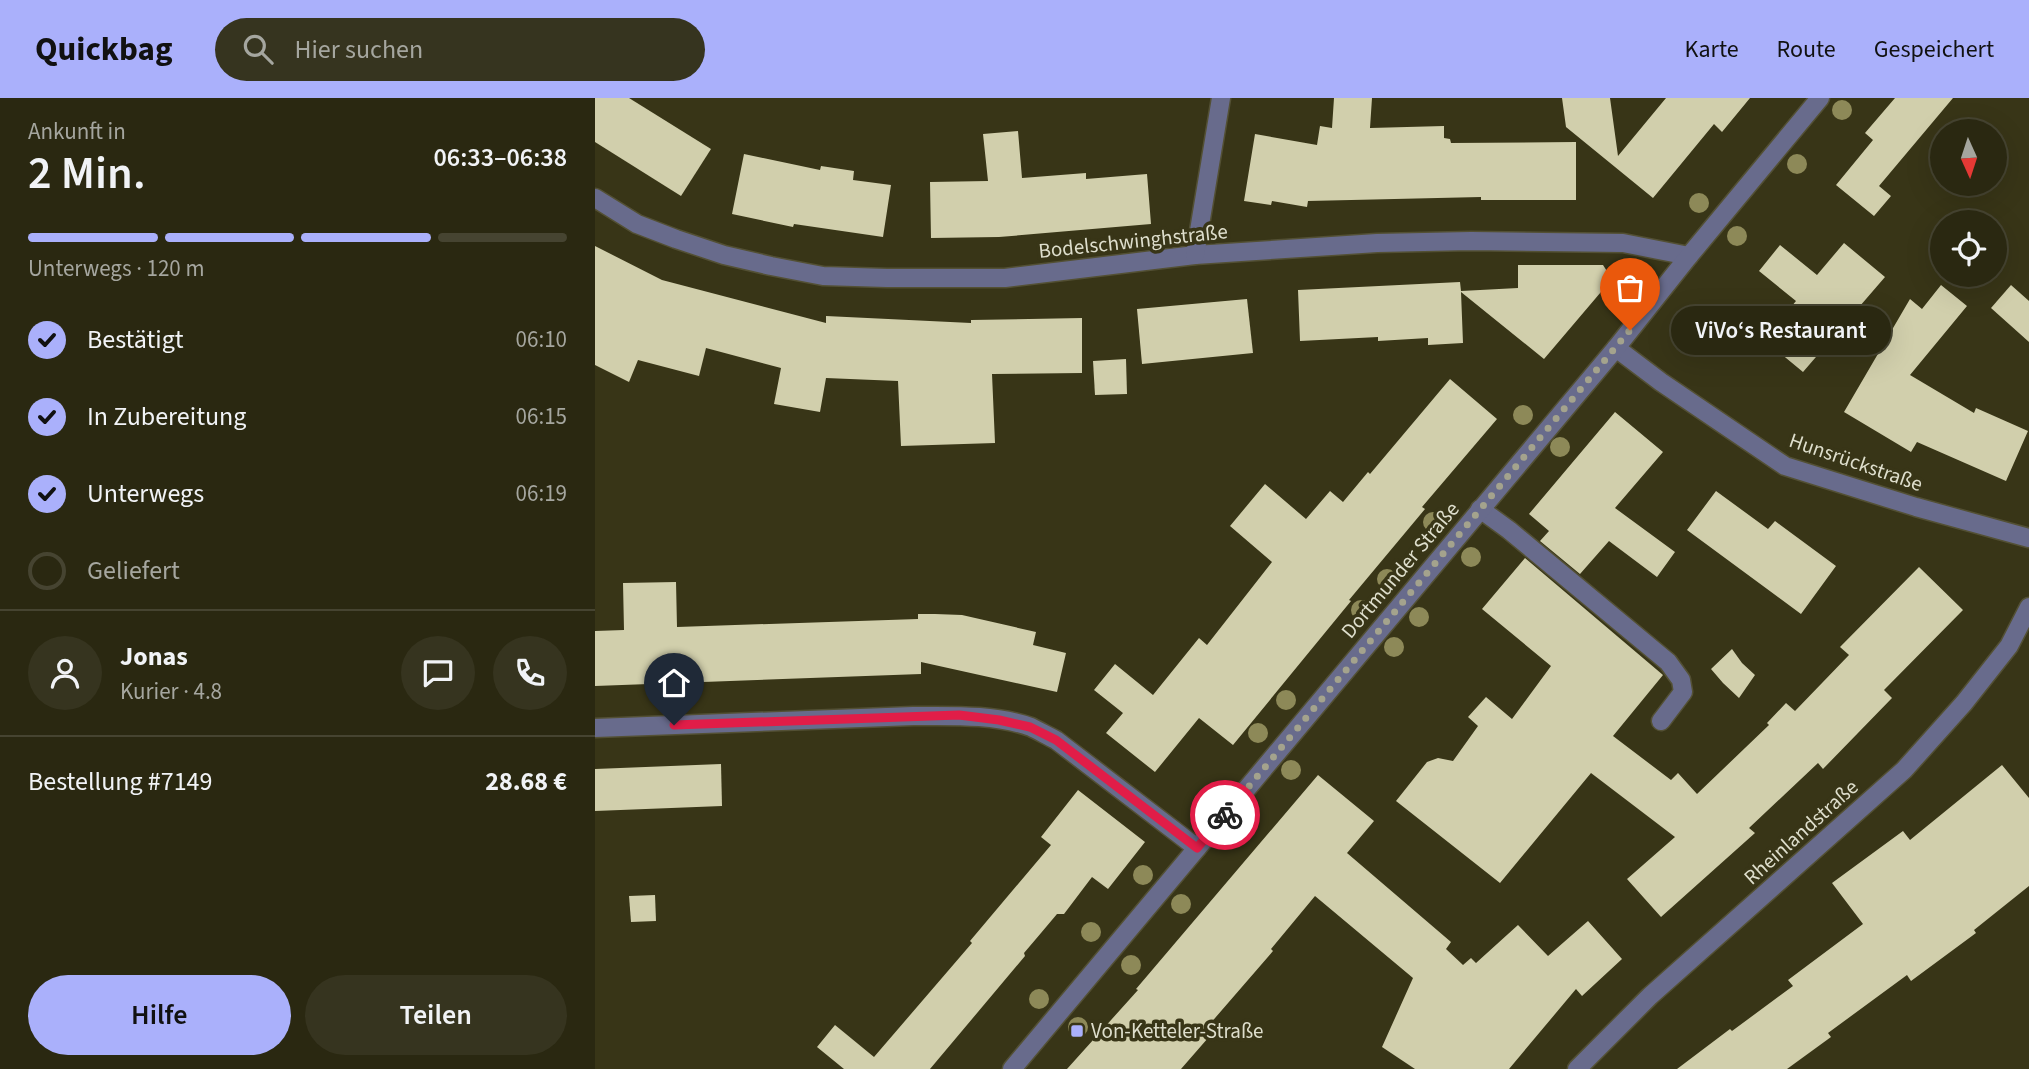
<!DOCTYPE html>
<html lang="de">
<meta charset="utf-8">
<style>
:root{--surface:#2a2811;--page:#36341f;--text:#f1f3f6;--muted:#a5a69f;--line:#464431;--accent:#aab0fb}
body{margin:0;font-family:"Source Sans 3",sans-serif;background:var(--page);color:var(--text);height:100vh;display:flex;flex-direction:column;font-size:26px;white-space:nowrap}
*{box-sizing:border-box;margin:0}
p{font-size:23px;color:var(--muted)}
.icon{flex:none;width:38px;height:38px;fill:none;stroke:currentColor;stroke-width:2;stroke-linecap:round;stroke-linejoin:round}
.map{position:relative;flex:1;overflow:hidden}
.sheet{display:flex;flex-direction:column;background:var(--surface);width:595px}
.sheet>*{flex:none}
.needle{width:46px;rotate:177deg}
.buttons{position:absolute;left:1335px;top:21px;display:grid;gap:14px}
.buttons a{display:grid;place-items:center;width:77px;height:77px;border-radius:50%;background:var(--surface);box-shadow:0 7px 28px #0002,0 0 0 2px var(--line);font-size:35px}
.pin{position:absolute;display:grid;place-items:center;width:60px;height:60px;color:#fff;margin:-72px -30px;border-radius:50% 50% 50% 0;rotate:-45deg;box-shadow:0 0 7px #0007}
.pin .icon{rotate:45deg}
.courier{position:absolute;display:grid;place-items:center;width:70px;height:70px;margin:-35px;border:5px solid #e11d48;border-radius:50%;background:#fff;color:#222;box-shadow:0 2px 9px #0007}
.bubble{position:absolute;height:49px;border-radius:24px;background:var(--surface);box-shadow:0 7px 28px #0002,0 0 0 2px var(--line);font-size:23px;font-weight:600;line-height:49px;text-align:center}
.headline em{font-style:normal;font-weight:600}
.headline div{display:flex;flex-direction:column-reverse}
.headline{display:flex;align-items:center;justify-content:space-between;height:119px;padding:0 28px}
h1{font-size:46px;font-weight:600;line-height:52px}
.bar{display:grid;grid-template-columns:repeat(4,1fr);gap:10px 7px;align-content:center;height:84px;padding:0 28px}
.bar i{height:9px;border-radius:5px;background:var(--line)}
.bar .on{background:var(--accent)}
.bar p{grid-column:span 4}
.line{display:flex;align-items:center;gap:18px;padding:0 28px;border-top:2px solid var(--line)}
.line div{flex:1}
.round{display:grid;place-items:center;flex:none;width:74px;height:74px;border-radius:37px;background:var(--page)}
ol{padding:0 28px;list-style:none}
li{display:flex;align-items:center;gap:21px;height:77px}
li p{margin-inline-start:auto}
li .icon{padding:7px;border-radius:50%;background:var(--accent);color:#111;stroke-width:4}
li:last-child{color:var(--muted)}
li i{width:38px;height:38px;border:4px solid var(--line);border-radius:50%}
.cta{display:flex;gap:14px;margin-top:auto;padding:14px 28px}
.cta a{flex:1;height:80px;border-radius:42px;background:var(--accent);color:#111;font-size:28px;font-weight:600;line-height:80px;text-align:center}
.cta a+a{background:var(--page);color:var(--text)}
header{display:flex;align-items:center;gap:42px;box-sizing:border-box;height:98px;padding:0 35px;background:var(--accent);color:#111}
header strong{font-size:33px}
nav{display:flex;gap:38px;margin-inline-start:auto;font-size:24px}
.search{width:490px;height:63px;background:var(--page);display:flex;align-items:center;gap:18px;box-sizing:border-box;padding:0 24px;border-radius:38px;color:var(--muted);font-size:26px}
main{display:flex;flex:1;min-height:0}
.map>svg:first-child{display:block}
</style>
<header>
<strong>Quickbag</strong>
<div class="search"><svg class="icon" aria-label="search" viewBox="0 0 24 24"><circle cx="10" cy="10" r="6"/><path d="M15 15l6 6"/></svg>Hier suchen</div>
<nav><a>Karte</a><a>Route</a><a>Gespeichert</a></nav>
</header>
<main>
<section class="sheet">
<div class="headline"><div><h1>2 Min.</h1><p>Ankunft in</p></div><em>06:33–06:38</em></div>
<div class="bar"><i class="on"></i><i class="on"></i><i class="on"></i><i></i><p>Unterwegs · 120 m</p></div>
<ol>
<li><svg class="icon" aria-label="check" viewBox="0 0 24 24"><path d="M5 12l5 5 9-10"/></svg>Bestätigt<p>06:10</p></li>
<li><svg class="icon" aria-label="check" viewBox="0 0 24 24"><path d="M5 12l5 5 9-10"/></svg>In Zubereitung<p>06:15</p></li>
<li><svg class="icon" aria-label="check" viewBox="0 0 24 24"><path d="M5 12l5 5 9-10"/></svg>Unterwegs<p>06:19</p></li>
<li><i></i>Geliefert</li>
</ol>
<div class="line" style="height:126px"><a class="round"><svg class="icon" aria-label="person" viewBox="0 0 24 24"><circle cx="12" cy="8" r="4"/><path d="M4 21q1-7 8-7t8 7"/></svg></a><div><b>Jonas</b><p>Kurier · 4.8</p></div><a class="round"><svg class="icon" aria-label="chat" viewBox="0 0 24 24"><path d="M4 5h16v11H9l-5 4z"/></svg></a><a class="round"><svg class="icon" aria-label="phone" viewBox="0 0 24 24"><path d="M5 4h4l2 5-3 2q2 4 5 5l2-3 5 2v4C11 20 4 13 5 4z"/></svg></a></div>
<div class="line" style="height:91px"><div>Bestellung #7149</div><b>28.68 €</b></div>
<div class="cta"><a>Hilfe</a><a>Teilen</a></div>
</section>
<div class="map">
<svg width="1434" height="971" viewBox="0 0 1434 971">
<rect width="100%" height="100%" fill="#383517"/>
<g fill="#d1cfac">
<path d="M0,0H34L116,51L86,98L0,44Z"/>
<path d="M739,0H777L775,30L849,28V40L855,41L856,45L981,44V102H886V99L713,103L712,109L677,103L676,107L649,103L660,36L722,47L725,28L737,30Z"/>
<path d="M967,0H1015L1023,58L1071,0H1155L1127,34L1119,26L1058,100L971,29Z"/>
<path d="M1300,0H1358L1284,88L1296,98L1279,118L1241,87L1278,42L1270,35Z"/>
<path d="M423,33L427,80L491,75V81L552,76L556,126L404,139L336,140L335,84L393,83L388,36Z"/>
<path d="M149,56L225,72L226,68L259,73L258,82L296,87L288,139L199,126L198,129L137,116Z"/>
<path d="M1249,145L1290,179L1208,274L1185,255L1202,235L1186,221L1201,203L1164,173L1185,147L1222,177Z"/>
<path d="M0,148L67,182L231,225V218L376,225V222L487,220V275L397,276L400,345L306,348L303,283L231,280L225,314L179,306L186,270L111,250L104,278L43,262L34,284L0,267Z"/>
<path d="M923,167H1008L1017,181L949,261L866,194L868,245L833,247V240L783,243V239L705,243L703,192L865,184L866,193L923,190Z"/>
<path d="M1346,187L1372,208L1315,277L1379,315L1381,310L1433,333L1411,383L1322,344L1316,354L1249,314L1315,201L1327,211Z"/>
<path d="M1416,187L1434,203V244L1396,210Z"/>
<path d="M652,201L658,255L547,266L542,211Z"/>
<path d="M531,261L532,296L500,297L498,263Z"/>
<path d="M855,281L902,321L827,409L830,411L754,502L756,503L638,647L604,620L560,674L511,635L528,615L499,592L520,566L558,597L604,540L612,547L677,464L635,428L670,386L711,421L735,393L748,404L773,374L775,376Z"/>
<path d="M1020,314L1068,354L1020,410L1080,454L1062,479L1014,443L985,476L945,443L954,433L934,416Z"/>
<path d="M1121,393L1173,431L1180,423L1241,468L1206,516L1092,432Z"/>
<path d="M930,460L1068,577L1018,638L1076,682L1083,675L1102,696L1174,627L1172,625L1191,605L1200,613L1254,557L1245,549L1324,469L1368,512L1289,592L1297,600L1228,671L1223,665L1154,730L1160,735L1066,819L1032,781L1080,739L996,675L905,785L801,703L832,664L843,660L858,663L883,628L873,619L891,599L917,621L956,568L887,511Z"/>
<path d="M81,484L82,529L323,521V516H340L367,517L441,534L438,547L471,555L462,594L326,564V576L0,588V533L29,532L28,485Z"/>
<path d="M1137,551L1147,565L1160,577L1144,600L1128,585L1116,571Z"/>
<path d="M126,666L127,708L0,713V671Z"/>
<path d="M1407,667L1434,700V788L1379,832L1381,835L1316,883L1312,877L1233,935L1236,939L1192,971H1082L1135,931L1137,933L1198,888L1193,882L1268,826L1237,785L1308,733L1315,742Z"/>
<path d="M723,677L779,723L752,755L856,844L851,851L868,867L876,860L881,865L923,827L953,858L993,823L1027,861L987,898L981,891L914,971H820L787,949L818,880L720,798L676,851L678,853L614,927L620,932L586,971H472L543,892L541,891Z"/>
<path d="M483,692L550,744L513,791L497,779L469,816H462L446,835L429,855L430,858L335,971H249L222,949L240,927L279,959L377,845L375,843L456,747L446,739Z"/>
<path d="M60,797L61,823L36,824L34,798Z"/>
</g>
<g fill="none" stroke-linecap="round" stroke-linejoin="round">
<defs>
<g id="minor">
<path d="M0,100L42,126L81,141L129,157L176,168L228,178L292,180H410L600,157L782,145L876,143L1028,145L1094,158"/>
<path d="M600,157L626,0"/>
<path d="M1021,250L1066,284L1190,368L1321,409L1434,440"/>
<path d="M885,411L914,432L1073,564L1086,582L1088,594L1066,623"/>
<path d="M0,630L318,618C356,618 399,616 436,629C444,633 453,638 461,642L602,750"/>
<path d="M417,971L1021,250L1094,158L1225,0"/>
<path d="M982,971L1055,898L1309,672L1369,605L1414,548L1434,509"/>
</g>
</defs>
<use href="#minor" stroke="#535034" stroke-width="21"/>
<use href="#minor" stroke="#686b8c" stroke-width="18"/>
</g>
<g fill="#8d8958">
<circle cx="1247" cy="12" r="10"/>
<circle cx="1202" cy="66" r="10"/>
<circle cx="1104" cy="105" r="10"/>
<circle cx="1142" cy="138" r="10"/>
<circle cx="928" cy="317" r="10"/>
<circle cx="965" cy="349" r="10"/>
<circle cx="838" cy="424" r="10"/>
<circle cx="876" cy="459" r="10"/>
<circle cx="792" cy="481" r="10"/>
<circle cx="766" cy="512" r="10"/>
<circle cx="824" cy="519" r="10"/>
<circle cx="799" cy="549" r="10"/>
<circle cx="691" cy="602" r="10"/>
<circle cx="663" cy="635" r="10"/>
<circle cx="696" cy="672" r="10"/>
<circle cx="608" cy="705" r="10"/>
<circle cx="644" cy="736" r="10"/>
<circle cx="548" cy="777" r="10"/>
<circle cx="586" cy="806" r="10"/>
<circle cx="496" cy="834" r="10"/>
<circle cx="536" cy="867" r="10"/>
<circle cx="444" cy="901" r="10"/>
<circle cx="483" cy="929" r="10"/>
</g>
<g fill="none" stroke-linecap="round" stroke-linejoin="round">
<path stroke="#a4a38d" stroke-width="7" stroke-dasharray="0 12.6" d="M630,717L1035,232"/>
<path stroke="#e11d48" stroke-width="9" d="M79,627L364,617L404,622L435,629L461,642L602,750L630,717"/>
</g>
<rect fill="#aab0fb" stroke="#383517" stroke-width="2.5" x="475" y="926" width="14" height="14" rx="3.5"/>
<g text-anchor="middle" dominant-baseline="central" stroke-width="7" stroke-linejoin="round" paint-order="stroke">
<g font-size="21" fill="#dedecc" stroke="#383517">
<text transform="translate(538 143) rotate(-6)">Bodelschwinghstraße</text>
<text transform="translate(1261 364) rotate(19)">Hunsrückstraße</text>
<text transform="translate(805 472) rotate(-50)">Dortmunder Straße</text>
<text transform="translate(1206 734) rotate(-42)">Rheinlandstraße</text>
</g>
<g font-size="21" fill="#dedecc" stroke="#383517" text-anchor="start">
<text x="496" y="933">Von-Ketteler-Straße</text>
</g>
</g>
</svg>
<div class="buttons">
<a><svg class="needle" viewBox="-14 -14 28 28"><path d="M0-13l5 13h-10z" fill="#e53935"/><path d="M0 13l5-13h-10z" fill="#a5a69f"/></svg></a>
<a><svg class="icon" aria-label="locate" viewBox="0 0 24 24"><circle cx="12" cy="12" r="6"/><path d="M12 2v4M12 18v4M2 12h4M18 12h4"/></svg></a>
</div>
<div class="pin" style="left:1035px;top:232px;background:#ea580c"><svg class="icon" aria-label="bag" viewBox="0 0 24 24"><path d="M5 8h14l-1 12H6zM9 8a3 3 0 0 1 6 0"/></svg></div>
<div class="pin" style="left:79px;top:627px;background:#1f2937"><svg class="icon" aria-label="home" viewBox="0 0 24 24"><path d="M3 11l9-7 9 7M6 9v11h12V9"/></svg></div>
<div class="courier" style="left:630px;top:717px"><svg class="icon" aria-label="bike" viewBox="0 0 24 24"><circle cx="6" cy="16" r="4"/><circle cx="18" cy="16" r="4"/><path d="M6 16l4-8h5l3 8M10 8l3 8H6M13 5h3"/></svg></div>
<div class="bubble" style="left:1076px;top:208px;width:220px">ViVo‘s Restaurant</div>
</div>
</main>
